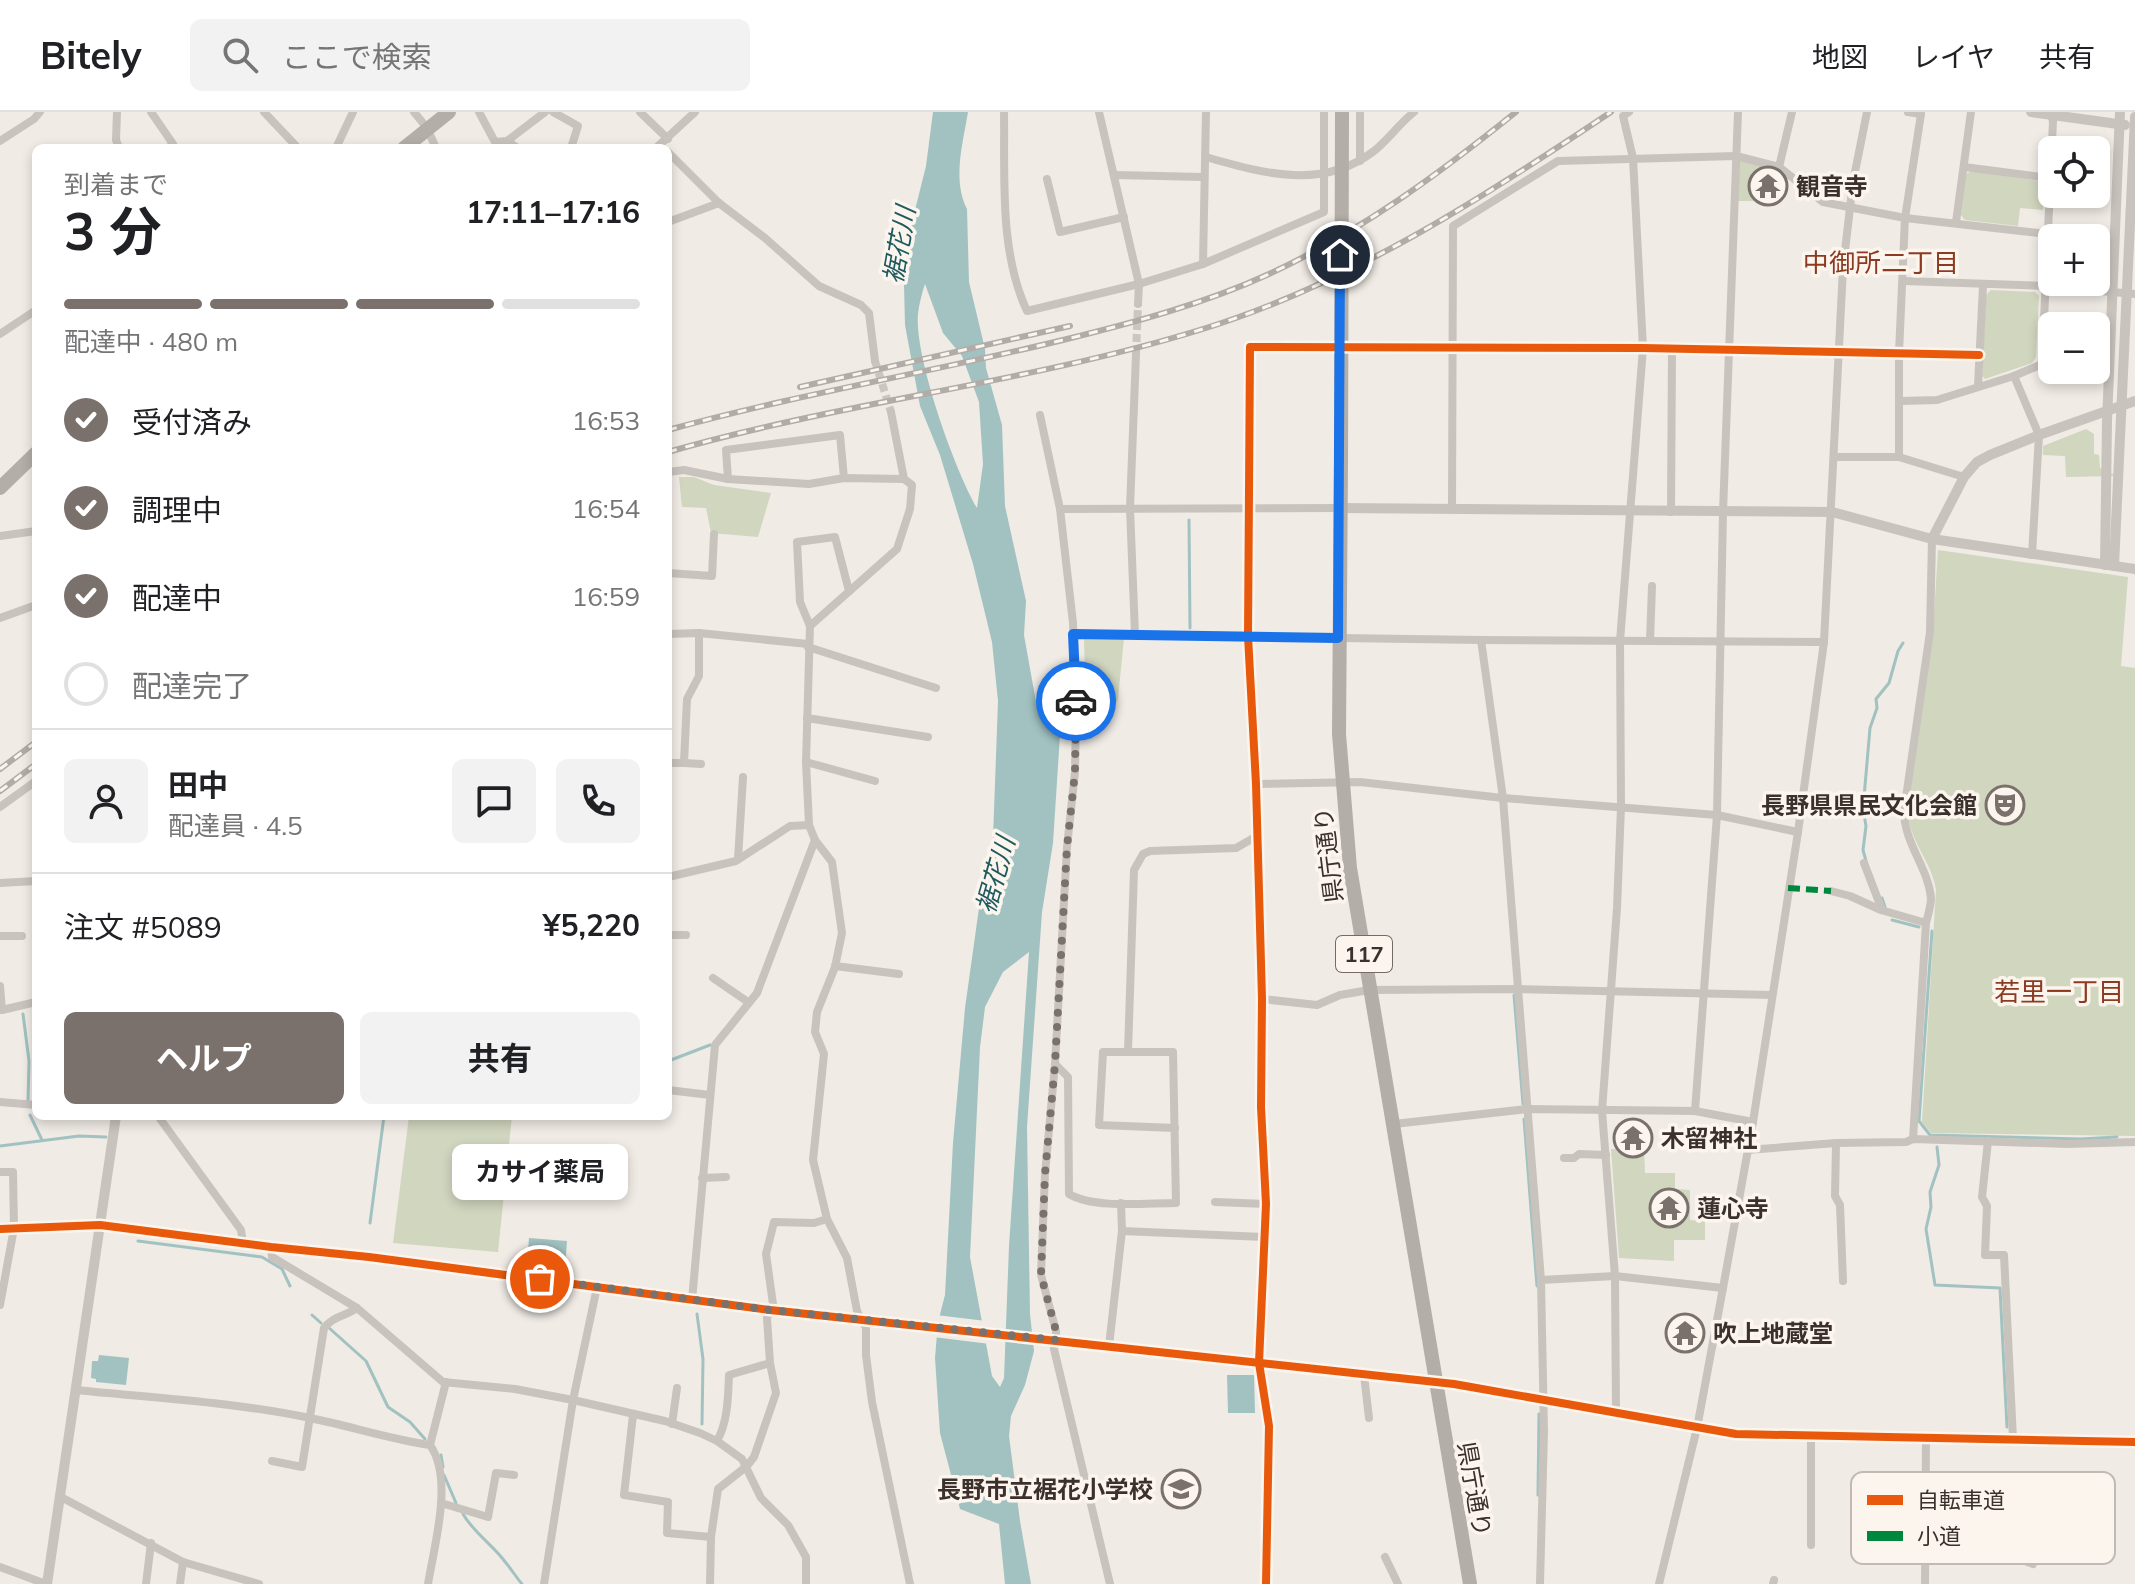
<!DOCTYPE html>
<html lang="ja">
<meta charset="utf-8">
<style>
:root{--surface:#fff;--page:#f2f2f2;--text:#202124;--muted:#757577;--line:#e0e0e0;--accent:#7a716c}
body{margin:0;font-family:Mulish,"Noto Sans JP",sans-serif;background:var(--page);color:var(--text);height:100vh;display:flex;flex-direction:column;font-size:30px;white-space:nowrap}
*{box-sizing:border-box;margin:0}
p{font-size:26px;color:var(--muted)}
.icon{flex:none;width:44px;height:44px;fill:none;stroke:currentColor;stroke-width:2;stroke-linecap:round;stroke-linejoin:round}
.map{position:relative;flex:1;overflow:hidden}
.sheet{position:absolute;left:32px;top:32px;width:640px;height:976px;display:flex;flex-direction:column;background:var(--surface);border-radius:12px;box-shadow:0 4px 12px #0003}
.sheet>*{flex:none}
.controls{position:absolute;left:2038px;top:24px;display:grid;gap:16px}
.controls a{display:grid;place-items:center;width:72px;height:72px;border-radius:12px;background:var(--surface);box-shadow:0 4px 12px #0003;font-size:40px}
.pin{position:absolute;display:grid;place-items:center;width:68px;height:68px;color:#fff;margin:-34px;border:4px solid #fff;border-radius:50%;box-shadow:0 2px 8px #0007}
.courier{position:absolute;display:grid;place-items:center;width:80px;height:80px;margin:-40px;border:6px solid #1a73e8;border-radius:50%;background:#fff;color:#222;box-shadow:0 2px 10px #0007}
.bubble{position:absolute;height:56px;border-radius:12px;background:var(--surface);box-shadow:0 4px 12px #0003;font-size:26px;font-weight:700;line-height:56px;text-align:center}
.summary em{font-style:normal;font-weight:700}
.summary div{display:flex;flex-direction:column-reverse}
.summary{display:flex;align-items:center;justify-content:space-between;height:136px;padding:0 32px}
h1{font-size:52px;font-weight:700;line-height:60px}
.bar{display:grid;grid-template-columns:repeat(4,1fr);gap:12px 8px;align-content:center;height:96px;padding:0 32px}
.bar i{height:10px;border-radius:6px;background:var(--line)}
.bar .on{background:var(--accent)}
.bar p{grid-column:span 4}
.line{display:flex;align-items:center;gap:20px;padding:0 32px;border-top:2px solid var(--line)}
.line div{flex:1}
.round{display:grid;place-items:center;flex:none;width:84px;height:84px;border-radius:12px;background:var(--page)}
ol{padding:0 32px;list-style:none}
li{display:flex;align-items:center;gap:24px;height:88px}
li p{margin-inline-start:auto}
li .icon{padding:8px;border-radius:50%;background:var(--accent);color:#fff;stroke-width:4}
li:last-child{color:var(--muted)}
li i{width:44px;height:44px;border:4px solid var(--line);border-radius:50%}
.cta{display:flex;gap:16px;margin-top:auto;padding:16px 32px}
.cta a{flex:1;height:92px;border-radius:12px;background:var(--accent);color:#fff;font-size:32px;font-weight:700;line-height:92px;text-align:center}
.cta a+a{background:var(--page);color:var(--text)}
header{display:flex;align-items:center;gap:48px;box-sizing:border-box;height:112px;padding:0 40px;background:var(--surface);border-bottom:2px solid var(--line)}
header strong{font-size:38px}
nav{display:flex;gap:44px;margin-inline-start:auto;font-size:28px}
.search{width:560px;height:72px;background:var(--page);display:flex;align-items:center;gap:20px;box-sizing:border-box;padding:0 28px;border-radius:12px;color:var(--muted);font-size:30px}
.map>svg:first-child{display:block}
</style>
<header>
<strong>Bitely</strong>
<div class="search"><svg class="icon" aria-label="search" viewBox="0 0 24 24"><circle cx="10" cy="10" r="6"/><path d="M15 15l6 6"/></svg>ここで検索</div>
<nav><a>地図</a><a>レイヤ</a><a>共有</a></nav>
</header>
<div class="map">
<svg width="2135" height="1472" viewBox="0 0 2135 1472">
<rect width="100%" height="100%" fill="#f0ebe5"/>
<g fill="#d1d6bf">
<path d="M1740,49L1778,58L1782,64H1770L1769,74L1761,75L1764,89H1737Z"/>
<path d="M1972,59L2039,69L2045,74L2043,98L2020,96L2018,114L1965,108L1961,103L1966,62Z"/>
<path d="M1991,178L2035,180L2039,184L2036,245L2032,251L1985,267L1982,264L1986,183Z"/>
<path d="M2086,317L2094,322V342L2099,343L2100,356L2117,364L2066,365L2065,344L2043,343V334Z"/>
<path d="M679,365H694L714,373L771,381L758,425L711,421L706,396L682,395Z"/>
<path d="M1938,438L2128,465L2121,554L2135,556V1024L1931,1021L1922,1010L1936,778C1932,749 1908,728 1908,699L1933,520Z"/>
<path d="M1084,525L1124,526L1118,587L1107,609H1086Z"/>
<path d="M409,1004H512L498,1140L393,1131Z"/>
<path d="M1644,1036L1645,1061H1675V1077L1690,1078V1108L1705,1109V1128H1674V1149L1619,1146L1611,1037Z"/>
<path d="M2024,1359L2043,1360L2054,1372V1391L2040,1406C2015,1404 2013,1384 2016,1364Z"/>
</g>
<g fill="#a1c2c1" fill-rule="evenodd">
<path d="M933,0H968C963,31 952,68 967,97L969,170L985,237L986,256L1002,313L1005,394L1026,489L1024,523L1036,590L1060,623L1053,731L1042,800L1027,1015L1030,1202L1034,1239L1025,1273L1011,1304L1009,1324L1020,1409L1031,1472H1005L999,1412L960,1397L940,1321L935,1246L938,1210L945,1183L953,1031L965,896L979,796L988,762L993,726L998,589L992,530L973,452L940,343L920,294L905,213L904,173L909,122L926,54ZM925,172L943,221L962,244L979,290L983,352L977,396C955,359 914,244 918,202C919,192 922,181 925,172ZM1029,840L1009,1134L1004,1266L1000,1275L992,1264L970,1145L980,935L985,895L1003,860Z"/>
<path d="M529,1126L567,1129L565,1155L527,1152Z"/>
<path d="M99,1243L129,1246L126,1273L96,1270V1267L91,1266L92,1249H98Z"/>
<path d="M1227,1263H1254L1255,1301H1228Z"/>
</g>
<path fill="#f0ebe5" d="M936,1203L986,1209L990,1232L933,1225Z"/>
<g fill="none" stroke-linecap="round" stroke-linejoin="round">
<g stroke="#a1c2c1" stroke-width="3">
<path d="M1189,408L1190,516"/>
<path d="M1866,749L1863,738L1866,714L1863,697L1870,616L1877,596L1876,587L1889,571L1898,539L1903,531"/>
<path d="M1882,786L1885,795"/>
<path d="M1892,808L1919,815"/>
<path d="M1932,819L1919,1009L1930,1023L2080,1027L2117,1025"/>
<path d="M1514,883L1523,992"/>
<path d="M23,902L29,949L28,989"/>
<path d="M671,948L710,933"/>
<path d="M30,1003L42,1028"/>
<path d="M1524,1007L1537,1174"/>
<path d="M0,1034L79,1024L106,1025"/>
<path d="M1937,1035L1939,1053L1930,1080L1931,1095L1926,1117L1935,1173L2000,1176L2007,1315"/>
<path d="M370,1111L384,1004"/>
<path d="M138,1129L262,1145L282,1157L290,1174"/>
<path d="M697,1202L703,1247L702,1312"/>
<path d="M312,1203L321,1211"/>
<path d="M328,1215L366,1249L388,1295L410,1310L425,1327"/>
<path d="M441,1343L443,1355"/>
<path d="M444,1363L456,1391"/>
<path d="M1538,1383L1539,1302"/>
<path d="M463,1402C474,1421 493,1433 506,1451C512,1458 516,1465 522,1472"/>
</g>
<g stroke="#ccc6c0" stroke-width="8" stroke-dasharray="8 4" stroke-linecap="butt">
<path d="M1136,242L1138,192"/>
<path d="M875,249L891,300"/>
</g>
<g stroke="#c9c3be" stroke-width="8">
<path d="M117,0L116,28L119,36"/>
<path d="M151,0L173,32L168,36"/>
<path d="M264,0L298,36"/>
<path d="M414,0L427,16L436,36"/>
<path d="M479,0L495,30L507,29L545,0"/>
<path d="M553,0L578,14L571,36"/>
<path d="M640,0L668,27"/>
<path d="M1004,0C1005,65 999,139 1027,199L1139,172L1203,152L1206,0"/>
<path d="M1099,0L1139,172L1138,192"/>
<path d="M0,29L34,7L40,0"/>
<path d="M507,29L518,36"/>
<path d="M336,36L353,0"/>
<path d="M656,36L695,0"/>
<path d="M668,40L719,91L765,126L819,174L861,193L869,201L875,249"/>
<path d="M1206,45C1262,61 1322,79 1374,39C1388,28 1399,12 1414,0"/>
<path d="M1360,49V0"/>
<path d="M1779,55L1792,0"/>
<path d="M1964,55L2049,66"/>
<path d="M1115,63L1204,65"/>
<path d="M1047,67L1060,120L1124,105"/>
<path d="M668,110L719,91"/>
<path d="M1956,110L1971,0"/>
<path d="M1203,152L1324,100V0"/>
<path d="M1904,169L2045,174L2135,182"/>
<path d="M0,222L36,198"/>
<path d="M1354,236H1643L1979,243"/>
<path d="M2014,264L2039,323L2032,443"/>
<path d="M1978,274L1983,174"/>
<path d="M1901,289L1937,288L2014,264L2042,252L2053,9L2051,3"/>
<path d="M891,300L904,367"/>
<path d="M1040,303L1060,397L1073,511L1076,602L1075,660L1067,735L1055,952L1045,1062L1041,1163L1056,1219V1228"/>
<path d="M1835,345H1899L1964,365"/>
<path d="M1899,345V241L1905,106L1921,2L1908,0"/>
<path d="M668,360L684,358L728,367L809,372L844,366L904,367L912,373L910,397L897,437L810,514"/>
<path d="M728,367L726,338L840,323L844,366"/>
<path d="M1060,397L1339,396"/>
<path d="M1452,397L1453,114L1558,49L1736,44L1779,55L1823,90L1905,106L2048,122"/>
<path d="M1671,400L1672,237"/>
<path d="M0,424L36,419"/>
<path d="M668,461L712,464L714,422"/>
<path d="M0,506L36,493"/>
<path d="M668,522L699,521L808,532"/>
<path d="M1073,522L1481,528L1824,530"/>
<path d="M1135,522L1130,396L1136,242"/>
<path d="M1481,528L1503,686L1541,1168"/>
<path d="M1650,529L1652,474"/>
<path d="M808,535L936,576"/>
<path d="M807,606L928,625"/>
<path d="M806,650L875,669"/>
<path d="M668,651H684L687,587L699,564V521"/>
<path d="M684,651L701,652"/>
<path d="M1256,672L1360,670L1503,686L1717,703L1798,720"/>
<path d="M0,695L36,669"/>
<path d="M815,728L832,750L842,821L835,855L817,900L815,920L824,942L813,1048L827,1107L847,1146L857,1199L866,1216V1243L872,1290L910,1472"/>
<path d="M738,747L743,665"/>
<path d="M1864,751L1882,798"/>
<path d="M668,765L736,749L790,714L809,713"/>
<path d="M0,771L36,769"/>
<path d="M1831,779L1850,784L1881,798L1926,811"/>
<path d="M668,823H686"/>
<path d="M0,824H22"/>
<path d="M835,854L899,862"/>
<path d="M713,866L748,890"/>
<path d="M0,874L2,898L36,890"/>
<path d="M1262,887L1317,893L1340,883L1369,878L1517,877L1772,883"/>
<path d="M1128,940H1103L1099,1013L1175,1016"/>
<path d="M1055,952L1068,965L1069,1082C1094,1097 1146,1091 1176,1091L1173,940H1128L1134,758L1143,742L1150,739L1236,736L1257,724"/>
<path d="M668,978L710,983"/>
<path d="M0,990L36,993"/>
<path d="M1695,999L1717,703L1723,400L1738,0"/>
<path d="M158,1004L241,1118L243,1131"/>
<path d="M1394,1012L1527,997L1695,999L1753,1010"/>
<path d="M1913,1027L1926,811C1928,803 1931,794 1931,786C1928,755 1904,731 1904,699L1930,520L1932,427"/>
<path d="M1988,1029L1982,1085L1987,1094L1985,1143H2004L2013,1327"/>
<path d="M1836,1031L1835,1084L1840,1093L1843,1169"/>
<path d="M1747,1038L1836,1031L1906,1030L1913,1027L2067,1032L2135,1030"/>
<path d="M1564,1046H1574L1579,1042L1606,1043"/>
<path d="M0,1060H13L14,1116L0,1193"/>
<path d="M702,1066L726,1065"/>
<path d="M1215,1090L1266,1092"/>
<path d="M1122,1119L1264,1125"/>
<path d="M271,1135L272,1145L357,1196L443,1270L515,1277L573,1288L665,1309L700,1321L717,1329L742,1347L761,1386L788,1413L806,1445V1472"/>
<path d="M692,1188L715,933L757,881L815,728L809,713L806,650L810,514L800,490L797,430L835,425L849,479"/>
<path d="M1109,1234L1122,1119L1121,1091"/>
<path d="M1054,1237L1110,1472"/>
<path d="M1364,1263L1369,1306"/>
<path d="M76,1278C154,1286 233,1290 310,1306C350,1314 389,1327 430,1333C454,1367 434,1434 428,1472"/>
<path d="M1616,1301L1615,1164L1602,999L1617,796L1621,695L1620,529L1643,236L1633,46L1623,4L1629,0"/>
<path d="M633,1303L624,1383L668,1390L667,1421L711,1425"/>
<path d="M672,1312L677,1276"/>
<path d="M717,1329C728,1310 728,1285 729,1263L770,1251"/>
<path d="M430,1333L446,1270"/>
<path d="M272,1349L302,1355L324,1216C333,1204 346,1204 357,1196"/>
<path d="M59,1384L183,1450L259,1472"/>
<path d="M441,1391L488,1405L496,1361L514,1363"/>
<path d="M1811,1433V1326"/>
<path d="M1926,1438H1996L2033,1452"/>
<path d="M1385,1445L1398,1472"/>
<path d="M0,1455L46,1472"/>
<path d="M146,1472L151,1431"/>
<path d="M180,1472L183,1450"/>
<path d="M544,1472L573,1288L597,1175"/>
<path d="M710,1472L711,1425L718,1377L747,1354L754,1345L776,1281L770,1251L767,1206L773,1192L766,1142L774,1110L814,1111L827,1107"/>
<path d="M1266,1472L1269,1314L1259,1251L1266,1092L1261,995L1262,887L1256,672L1248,524L1250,235L1326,236"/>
<path d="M1540,1472L1544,1319L1541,1168L1615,1164L1723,1176"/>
<path d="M1659,1472L1697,1316L1723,1176L1753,1010L1798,720L1824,530L1843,156L1853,70L1867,0"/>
<path d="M1773,1472L1774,1468"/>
<path d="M1925,1472L1926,1325"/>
</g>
<g stroke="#c9c3be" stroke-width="10">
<path d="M2031,0L2125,13"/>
<path d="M1339,396L1832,400L1932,427L2135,457"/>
<path d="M1932,427L1964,365L1977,350L1990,343L2039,323L2135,289"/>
<path d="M2105,453L2107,309L2120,0"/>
<path d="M2114,454L2135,5"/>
<path d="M0,1117L100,1113L271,1135L369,1145L770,1198L1454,1272L1736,1322L2135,1330"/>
<path d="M47,1472L116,1004"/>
</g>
<g stroke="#b4aea8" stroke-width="14">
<path d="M404,36L449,0"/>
<path d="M1341,351L1339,622L1350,756L1470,1472"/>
<path d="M0,376L36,341"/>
</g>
<defs>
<g id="rail">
<path d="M800,275L1070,214"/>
<path d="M668,318C798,282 932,260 1063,228C1132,211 1204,192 1269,162C1360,120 1439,62 1516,0"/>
<path d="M668,340C845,289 1030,271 1206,216C1353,170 1484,85 1611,0"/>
<path d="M0,657L36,630"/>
<path d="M0,679L36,652"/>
</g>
</defs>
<use href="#rail" stroke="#b1aca8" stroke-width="6"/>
<use href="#rail" stroke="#fbf5ee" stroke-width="3" stroke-dasharray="9" stroke-linecap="butt"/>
<path stroke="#b4aea8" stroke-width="14" d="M1341,351L1342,0"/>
<path stroke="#00873e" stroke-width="6" stroke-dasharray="12 6" stroke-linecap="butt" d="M1788,776L1831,779"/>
<defs>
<g id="cycleway">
<path d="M0,1117L100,1113L271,1135L369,1145L770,1198L1454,1272L1736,1322L2135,1330"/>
<path d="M1266,1472L1269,1314L1259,1251L1266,1092L1261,995L1262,887L1256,672L1248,524L1250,235L1643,236L1979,243"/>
</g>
</defs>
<use href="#cycleway" stroke="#fbf5ee" stroke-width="13"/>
<use href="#cycleway" stroke="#e8590c" stroke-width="8"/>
</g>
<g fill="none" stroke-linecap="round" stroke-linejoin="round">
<path stroke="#7a716c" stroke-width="8" stroke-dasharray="0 14.4" d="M540,1167L770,1198L1056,1228V1219L1041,1163L1045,1062L1055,952L1067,735L1075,660L1076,589"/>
<path stroke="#1a73e8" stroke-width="10" d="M1076,589L1073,522L1338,526L1340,143"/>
</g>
<defs>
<symbol id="temple-ring" viewBox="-11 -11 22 22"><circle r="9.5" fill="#fbf5ee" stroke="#7a716c" stroke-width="1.5"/><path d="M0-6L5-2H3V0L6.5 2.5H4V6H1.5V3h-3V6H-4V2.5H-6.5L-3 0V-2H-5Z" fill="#7a716c"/></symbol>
<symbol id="theatre-ring" viewBox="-11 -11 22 22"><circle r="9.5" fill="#fbf5ee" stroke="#7a716c" stroke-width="1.5"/><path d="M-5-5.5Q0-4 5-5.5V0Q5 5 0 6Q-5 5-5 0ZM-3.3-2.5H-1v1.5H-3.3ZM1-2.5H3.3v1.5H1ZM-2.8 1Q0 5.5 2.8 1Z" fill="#7a716c"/></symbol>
<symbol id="school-ring" viewBox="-11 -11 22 22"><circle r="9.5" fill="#fbf5ee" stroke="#7a716c" stroke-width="1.5"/><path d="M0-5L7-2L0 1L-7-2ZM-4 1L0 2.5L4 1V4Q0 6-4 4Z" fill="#7a716c"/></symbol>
</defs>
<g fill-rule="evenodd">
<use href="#temple-ring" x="1746" y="52" width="44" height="44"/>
<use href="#theatre-ring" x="1983" y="671" width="44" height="44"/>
<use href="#temple-ring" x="1611" y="1004" width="44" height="44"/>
<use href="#temple-ring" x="1647" y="1074" width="44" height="44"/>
<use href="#temple-ring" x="1663" y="1199" width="44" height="44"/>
<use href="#school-ring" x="1159" y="1355" width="44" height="44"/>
</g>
<g text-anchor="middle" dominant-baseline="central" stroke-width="7" stroke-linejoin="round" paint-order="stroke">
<rect fill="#fbf5ee" stroke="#756b66" stroke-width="2" x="1336" y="824" width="56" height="36" rx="6"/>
<g font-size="22" font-weight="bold" fill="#3b302b">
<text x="1364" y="842">117</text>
</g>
<g font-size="24" font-weight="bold" fill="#3b302b" stroke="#fbf5ee" text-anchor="start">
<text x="1796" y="74">観音寺</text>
<text x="1977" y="693" text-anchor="end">長野県県民文化会館</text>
<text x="1661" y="1026">木留神社</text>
<text x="1697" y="1096">蓮心寺</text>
<text x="1713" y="1221">吹上地蔵堂</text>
<text x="1153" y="1377" text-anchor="end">長野市立裾花小学校</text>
</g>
<g font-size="24" fill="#3b302b" stroke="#fbf5ee">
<text transform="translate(1328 743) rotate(-97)">県庁通り</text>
<text transform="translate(1475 1377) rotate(80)">県庁通り</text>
</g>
<g font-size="26" font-style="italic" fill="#1f5a5e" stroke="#fbf5ee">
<text transform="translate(899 133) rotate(-80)">裾花川</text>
<text transform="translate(995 763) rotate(-74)">裾花川</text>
</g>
<g font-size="26" fill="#8c3b22" stroke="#fbf5ee">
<text x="1881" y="150">中御所二丁目</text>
<text x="2059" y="879">若里一丁目</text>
</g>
</g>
<rect x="1851" y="1360" width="264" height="92" rx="12" fill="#fbf5ee" stroke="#c1bab4" stroke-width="2"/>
<rect x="1867" y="1383" width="36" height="10" fill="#e8590c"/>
<rect x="1867" y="1419" width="36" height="10" fill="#00873e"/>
<g font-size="22" fill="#3b302b">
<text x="1917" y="1396">自転車道</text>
<text x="1917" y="1432">小道</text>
</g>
</svg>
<div class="controls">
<a><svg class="icon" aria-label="locate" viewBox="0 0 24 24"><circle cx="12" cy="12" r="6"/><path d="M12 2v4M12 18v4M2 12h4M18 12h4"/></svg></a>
<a>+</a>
<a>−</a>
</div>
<div class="pin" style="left:540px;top:1167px;background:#ea580c"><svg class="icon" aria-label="bag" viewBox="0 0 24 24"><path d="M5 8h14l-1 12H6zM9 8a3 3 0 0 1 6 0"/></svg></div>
<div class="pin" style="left:1340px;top:143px;background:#1f2937"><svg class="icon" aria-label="home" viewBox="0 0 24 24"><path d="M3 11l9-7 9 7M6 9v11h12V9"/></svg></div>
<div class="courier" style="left:1076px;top:589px"><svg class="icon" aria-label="car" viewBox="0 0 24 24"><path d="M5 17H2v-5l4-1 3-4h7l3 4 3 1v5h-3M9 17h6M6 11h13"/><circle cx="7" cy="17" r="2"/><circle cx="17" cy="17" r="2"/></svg></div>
<div class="bubble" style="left:452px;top:1032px;width:176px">カサイ薬局</div>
<section class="sheet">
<div class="summary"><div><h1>3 分</h1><p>到着まで</p></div><em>17:11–17:16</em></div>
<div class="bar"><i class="on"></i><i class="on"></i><i class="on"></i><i></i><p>配達中 · 480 m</p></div>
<ol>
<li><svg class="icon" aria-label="check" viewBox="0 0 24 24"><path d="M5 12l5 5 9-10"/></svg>受付済み<p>16:53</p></li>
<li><svg class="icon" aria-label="check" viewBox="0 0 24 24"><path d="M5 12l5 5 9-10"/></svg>調理中<p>16:54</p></li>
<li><svg class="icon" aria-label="check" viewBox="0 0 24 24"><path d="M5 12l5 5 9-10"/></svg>配達中<p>16:59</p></li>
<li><i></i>配達完了</li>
</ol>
<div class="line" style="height:144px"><a class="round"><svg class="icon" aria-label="person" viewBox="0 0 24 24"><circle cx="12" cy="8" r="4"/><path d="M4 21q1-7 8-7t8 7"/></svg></a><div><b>田中</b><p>配達員 · 4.5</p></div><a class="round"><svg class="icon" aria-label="chat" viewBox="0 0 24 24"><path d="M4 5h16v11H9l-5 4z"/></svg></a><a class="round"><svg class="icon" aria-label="phone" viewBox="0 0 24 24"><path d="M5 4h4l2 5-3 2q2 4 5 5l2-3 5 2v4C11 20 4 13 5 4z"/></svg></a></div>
<div class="line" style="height:104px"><div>注文 #5089</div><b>¥5,220</b></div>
<div class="cta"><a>ヘルプ</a><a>共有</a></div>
</section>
</div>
